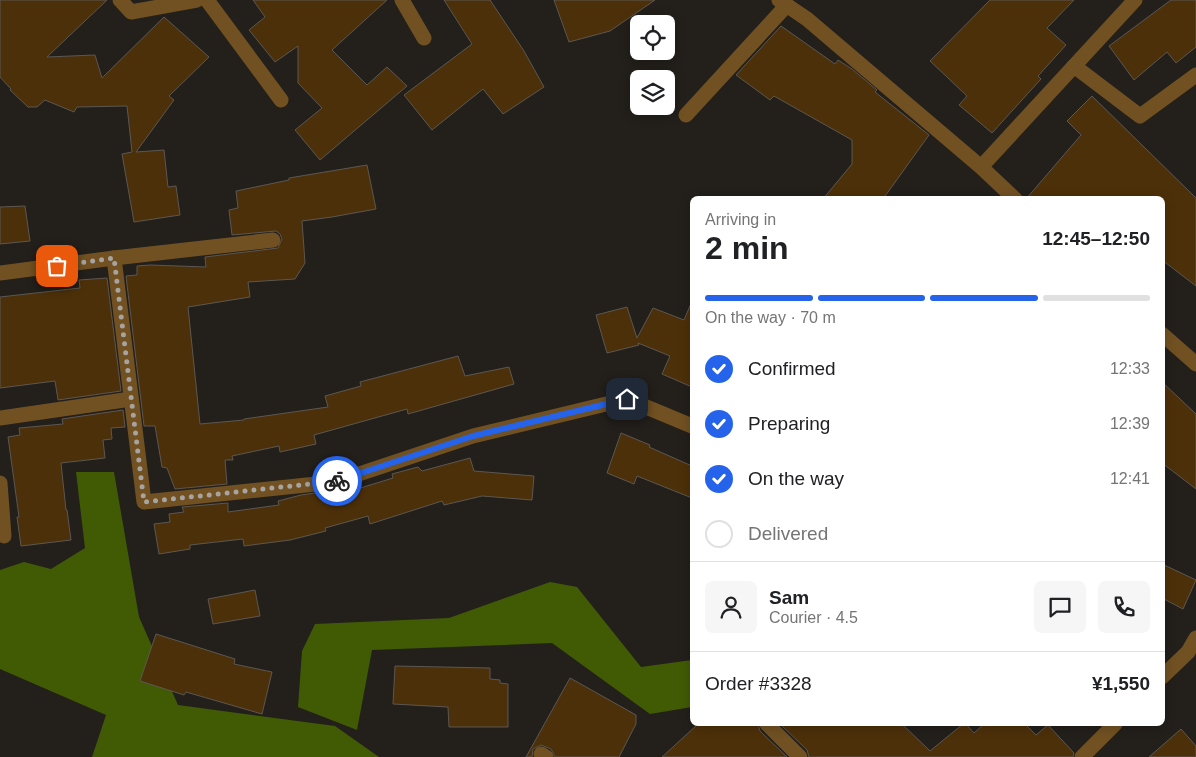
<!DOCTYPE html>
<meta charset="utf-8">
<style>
:root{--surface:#fff;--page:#f6f6f6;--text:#202124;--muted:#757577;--line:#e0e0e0;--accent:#2563eb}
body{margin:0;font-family:Arial,sans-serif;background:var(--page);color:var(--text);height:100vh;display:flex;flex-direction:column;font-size:19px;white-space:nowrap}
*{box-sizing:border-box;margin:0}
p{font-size:16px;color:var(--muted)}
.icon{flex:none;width:28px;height:28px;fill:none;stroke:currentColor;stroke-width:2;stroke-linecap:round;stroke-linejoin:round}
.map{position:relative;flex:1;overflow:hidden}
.drawer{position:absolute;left:690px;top:196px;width:475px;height:530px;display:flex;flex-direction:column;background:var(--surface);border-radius:8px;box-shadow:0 2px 12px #0003}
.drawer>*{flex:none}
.controls{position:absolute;left:630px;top:15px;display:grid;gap:10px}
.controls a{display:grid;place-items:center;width:45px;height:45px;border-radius:8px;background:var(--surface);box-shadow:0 2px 12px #0003;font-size:25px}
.pin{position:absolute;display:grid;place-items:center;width:42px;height:42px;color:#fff;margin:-21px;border-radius:10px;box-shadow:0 2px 8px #0006}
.courier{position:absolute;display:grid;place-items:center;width:50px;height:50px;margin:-25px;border:4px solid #2563eb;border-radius:50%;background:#fff;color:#222;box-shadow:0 1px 6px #0007}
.overview em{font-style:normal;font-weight:700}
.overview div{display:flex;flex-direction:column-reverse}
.overview{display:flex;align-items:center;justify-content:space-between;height:85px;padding:0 15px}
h1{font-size:32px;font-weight:700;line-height:38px}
.bar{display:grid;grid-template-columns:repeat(4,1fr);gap:8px 5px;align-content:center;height:60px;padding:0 15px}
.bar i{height:6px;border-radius:4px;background:var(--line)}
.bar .on{background:var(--accent)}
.bar p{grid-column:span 4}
.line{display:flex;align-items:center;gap:12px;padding:0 15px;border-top:1px solid var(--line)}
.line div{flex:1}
.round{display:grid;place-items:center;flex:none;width:52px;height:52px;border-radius:8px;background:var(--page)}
ol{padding:0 15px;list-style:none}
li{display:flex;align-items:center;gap:15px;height:55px}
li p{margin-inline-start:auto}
li .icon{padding:5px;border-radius:50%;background:var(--accent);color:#fff;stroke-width:4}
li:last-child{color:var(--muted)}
li i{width:28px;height:28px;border:2px solid var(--line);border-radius:50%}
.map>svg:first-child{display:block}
</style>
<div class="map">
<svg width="1196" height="757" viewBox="0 0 1196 757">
<rect width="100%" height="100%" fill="#231f1b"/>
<g fill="#415b05">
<path d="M76,472H114L139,617L178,705L335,726L379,757H92L106,715L0,669V570L24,562L51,569L85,548Z"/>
<path d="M550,582L577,587L641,667L692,660V707L650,714L552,643L372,650L357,730L298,707L302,651L315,624L449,618Z"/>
</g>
<g fill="#4c3009" stroke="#5c5752">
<path d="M0,0H107L47,57L95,55L102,78L164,17L209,57L169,96L174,100L136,152L164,150L168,187L176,186L180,215L134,222L122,154L132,152L127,106L77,107L74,112L45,100L37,107H28L10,90L11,89L0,77Z"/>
<path d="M253,0H387L332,50L367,85L387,67L407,86L320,160L295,130L322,108L298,83V46L275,62L249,30L265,17Z"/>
<path d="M444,0H490L524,51L544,87L503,114L483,89L432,130L404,95L472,44Z"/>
<path d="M554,0H655L610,31L569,42Z"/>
<path d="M990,0H1074L1047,28L1066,45L1038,76L1041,79L992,133L959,105L967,96L930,61Z"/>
<path d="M1171,0H1196V47L1176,63L1167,52L1134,80L1109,46Z"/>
<path d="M781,26L835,64L838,60L852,69L877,90L875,92L929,135L883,199H823L852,164V140L774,96L770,100L736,75Z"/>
<path d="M1092,96L1196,198V286L1162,260V199H1026L1081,135L1067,121Z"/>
<path d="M367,165L376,209L332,217L302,221L305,263L295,279L248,282L250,297L188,307L200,424L244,420V419L328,407L325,396L361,386L360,382L458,356L465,376L509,367L514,384L408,414L407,409L314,435L316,444L280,452L279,446L232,456L233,460H225L227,484L175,489L167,468L162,467L155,426H144L126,276L137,275V266L150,265L206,267L205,257L278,248L282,239L280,234L276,231L232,235L229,210L238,208L236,191L289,180V178Z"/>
<path d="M25,206L30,241L0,244V207Z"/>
<path d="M107,278L121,391L58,400L55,381L0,388V297L80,288L79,280Z"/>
<path d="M692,301V387L662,374L670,356L638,343L639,345L607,353L596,315L627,307L637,338L653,308L684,320Z"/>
<path d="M1162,382L1196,414V489L1162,463Z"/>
<path d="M123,410L125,427L111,428L112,439L103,440L105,458L61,463L66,510H67L71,540L21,546L17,517H19L8,437L20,435L19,428L63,424L62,419Z"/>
<path d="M621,433L650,445L649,447L692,466V498L637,476L634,484L607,473Z"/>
<path d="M470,458L474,471L534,476L532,500L482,496L444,505L442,501L370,524L368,516L325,528L326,531L290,540L244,546L243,539L190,545V549L159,554L154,524L170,522L169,514L184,512L182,507L228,503V512L279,505L278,501L301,495L343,489L344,493L393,478L392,474L418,467L422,471Z"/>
<path d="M1162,564L1196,580L1183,609L1162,598Z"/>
<path d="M255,590L260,616L213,624L208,599Z"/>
<path d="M156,634L235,659L234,664L272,672L262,714L186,692L184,695L140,681Z"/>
<path d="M395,666L490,668V679L500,680V683L508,684V727H449L448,707L393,704Z"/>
<path d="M570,678L636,715V724L619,757H555L551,749L541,745L533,749L532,757H526Z"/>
<path d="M698,724H758L760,731L787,757H662Z"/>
<path d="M780,724H902L930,751L963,724H966L974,733L984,724H1025L1036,735L1048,725L1074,753L1073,757H809L807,750Z"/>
<path d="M1181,729L1196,746V757H1149Z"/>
</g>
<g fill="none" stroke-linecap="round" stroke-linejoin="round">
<g stroke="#715122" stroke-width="15">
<path d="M120,0L131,12L197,0"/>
<path d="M207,0L281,100"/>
<path d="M402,0L424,38"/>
<path d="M779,0L807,19L981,167L1015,199"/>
<path d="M1074,66L1140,116L1196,75"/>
<path d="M686,115L787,5"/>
<path d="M981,167L1135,0"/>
<path d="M273,240L114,258L144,502L335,482L473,436L627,399L692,426"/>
<path d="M0,273L114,258"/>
<path d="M1162,334L1196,364"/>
<path d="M0,418L131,399"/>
<path d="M0,483L4,536"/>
<path d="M1162,677L1188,652L1196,638"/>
<path d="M767,724L800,757"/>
<path d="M541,754L546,757"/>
<path d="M1082,757L1115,724"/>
</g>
</g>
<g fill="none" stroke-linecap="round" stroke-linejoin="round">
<path stroke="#a6a3a0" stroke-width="5" stroke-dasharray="0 9" d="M57,266L114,258L144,502L337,481"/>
<path stroke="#2563eb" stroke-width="6" d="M337,481L473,436L627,399"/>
</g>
</svg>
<div class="controls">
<a><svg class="icon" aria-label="locate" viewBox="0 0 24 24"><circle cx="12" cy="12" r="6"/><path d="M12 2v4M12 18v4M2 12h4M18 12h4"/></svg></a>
<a><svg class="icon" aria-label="layers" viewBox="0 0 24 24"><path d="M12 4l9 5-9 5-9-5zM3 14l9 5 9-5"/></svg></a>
</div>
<div class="pin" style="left:57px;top:266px;background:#ea580c"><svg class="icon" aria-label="bag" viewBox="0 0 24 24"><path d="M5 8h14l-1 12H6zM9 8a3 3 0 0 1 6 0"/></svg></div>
<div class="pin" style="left:627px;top:399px;background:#1f2937"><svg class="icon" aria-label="home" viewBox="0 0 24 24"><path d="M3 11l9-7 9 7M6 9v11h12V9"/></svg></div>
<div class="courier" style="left:337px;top:481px"><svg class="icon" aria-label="bike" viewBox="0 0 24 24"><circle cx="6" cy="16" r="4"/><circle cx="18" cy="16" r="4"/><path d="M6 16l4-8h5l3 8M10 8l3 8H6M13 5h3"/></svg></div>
<section class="drawer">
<div class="overview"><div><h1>2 min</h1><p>Arriving in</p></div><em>12:45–12:50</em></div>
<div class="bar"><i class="on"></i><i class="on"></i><i class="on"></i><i></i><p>On the way · 70 m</p></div>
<ol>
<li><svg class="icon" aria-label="check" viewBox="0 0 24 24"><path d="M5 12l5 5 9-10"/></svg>Confirmed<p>12:33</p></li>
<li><svg class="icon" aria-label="check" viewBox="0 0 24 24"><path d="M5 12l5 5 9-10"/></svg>Preparing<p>12:39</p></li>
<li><svg class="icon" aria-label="check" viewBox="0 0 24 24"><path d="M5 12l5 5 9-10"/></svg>On the way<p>12:41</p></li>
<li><i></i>Delivered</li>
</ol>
<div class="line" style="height:90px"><a class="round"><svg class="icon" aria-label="person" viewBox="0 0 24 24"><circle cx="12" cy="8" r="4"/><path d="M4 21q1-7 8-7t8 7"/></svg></a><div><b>Sam</b><p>Courier · 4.5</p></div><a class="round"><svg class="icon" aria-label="chat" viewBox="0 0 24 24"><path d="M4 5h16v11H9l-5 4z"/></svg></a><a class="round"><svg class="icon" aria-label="phone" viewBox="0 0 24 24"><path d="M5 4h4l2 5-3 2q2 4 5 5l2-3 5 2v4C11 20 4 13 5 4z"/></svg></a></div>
<div class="line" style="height:65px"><div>Order #3328</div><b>¥1,550</b></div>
</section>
</div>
